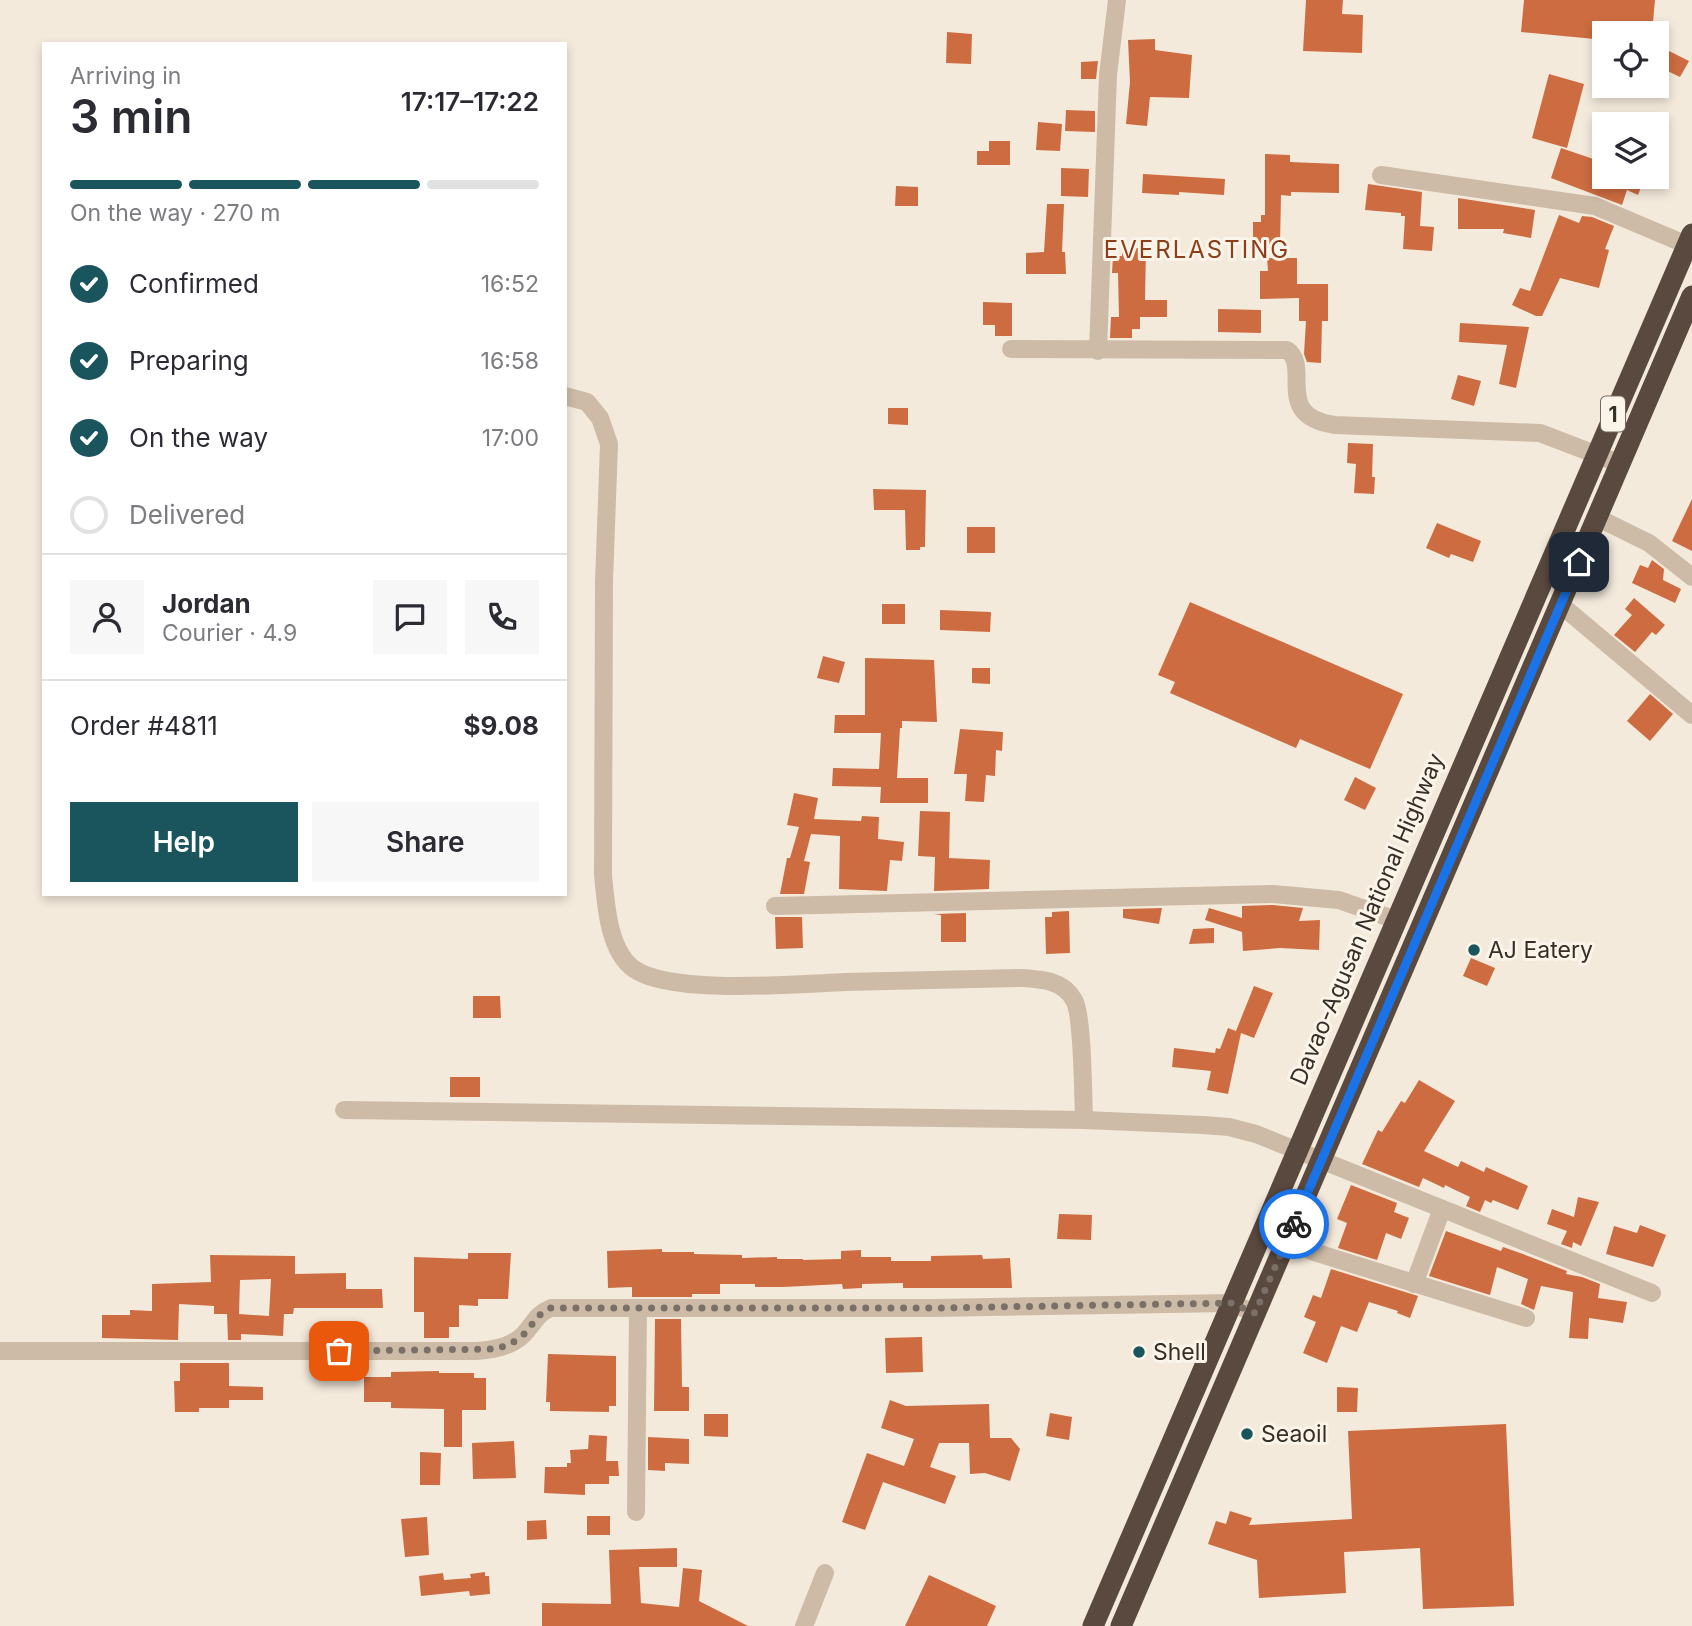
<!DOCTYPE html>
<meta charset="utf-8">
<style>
:root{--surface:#fff;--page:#f7f7f7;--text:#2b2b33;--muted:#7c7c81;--line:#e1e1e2;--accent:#1a545d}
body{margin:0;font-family:Inter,sans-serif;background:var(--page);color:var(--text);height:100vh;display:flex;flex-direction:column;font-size:26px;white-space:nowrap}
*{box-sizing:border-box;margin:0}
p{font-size:23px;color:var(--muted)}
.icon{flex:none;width:38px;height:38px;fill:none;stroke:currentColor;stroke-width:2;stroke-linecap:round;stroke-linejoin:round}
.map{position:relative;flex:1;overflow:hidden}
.drawer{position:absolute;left:42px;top:42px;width:525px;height:854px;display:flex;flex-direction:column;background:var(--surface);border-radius:0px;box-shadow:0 4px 10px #0003}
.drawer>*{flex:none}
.controls{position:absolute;left:1592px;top:21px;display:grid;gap:14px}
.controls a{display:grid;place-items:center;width:77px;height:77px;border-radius:0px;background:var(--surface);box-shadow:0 4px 10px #0003;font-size:35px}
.pin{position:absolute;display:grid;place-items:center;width:60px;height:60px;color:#fff;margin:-30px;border-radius:14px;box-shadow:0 4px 10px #0006}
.courier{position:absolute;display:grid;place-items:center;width:70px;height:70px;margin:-35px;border:5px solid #1a73e8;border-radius:50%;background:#fff;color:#222;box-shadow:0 2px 9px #0007}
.head em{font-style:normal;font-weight:600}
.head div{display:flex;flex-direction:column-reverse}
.head{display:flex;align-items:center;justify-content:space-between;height:119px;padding:0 28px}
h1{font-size:46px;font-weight:600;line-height:52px}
.bar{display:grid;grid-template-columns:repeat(4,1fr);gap:10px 7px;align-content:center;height:84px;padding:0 28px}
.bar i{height:9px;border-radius:5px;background:var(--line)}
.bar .active{background:var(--accent)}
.bar p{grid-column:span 4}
.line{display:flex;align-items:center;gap:18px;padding:0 28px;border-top:2px solid var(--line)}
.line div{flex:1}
.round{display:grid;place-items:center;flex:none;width:74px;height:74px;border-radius:0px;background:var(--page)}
ol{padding:0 28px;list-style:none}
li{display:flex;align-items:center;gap:21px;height:77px}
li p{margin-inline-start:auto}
li .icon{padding:7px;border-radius:50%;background:var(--accent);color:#fff;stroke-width:4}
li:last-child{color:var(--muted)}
li i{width:38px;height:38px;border:4px solid var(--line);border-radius:50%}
.primary-button{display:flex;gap:14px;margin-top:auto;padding:14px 28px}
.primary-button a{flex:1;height:80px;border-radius:0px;background:var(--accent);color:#fff;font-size:28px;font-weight:600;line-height:80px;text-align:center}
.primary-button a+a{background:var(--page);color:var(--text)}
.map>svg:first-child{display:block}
</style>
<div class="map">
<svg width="1692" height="1626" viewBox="0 0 1692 1626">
<rect width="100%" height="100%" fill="#f4eadc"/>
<g fill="#cd6c40" fill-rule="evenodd">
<path d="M1306,0H1343L1342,14L1363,15L1362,53L1303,51Z"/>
<path d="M1524,0H1655L1652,33H1605V40L1521,32Z"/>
<path d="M947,32L972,34L971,64L946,63Z"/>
<path d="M1155,39V50L1192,55L1189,98L1150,97L1147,126L1126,124L1130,82L1128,40Z"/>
<path d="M1657,45L1689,61L1680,77L1657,66Z"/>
<path d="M1098,61L1096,79H1081V62Z"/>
<path d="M1549,74L1584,84L1567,148L1532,138Z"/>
<path d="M1066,110L1095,111V132L1065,131Z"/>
<path d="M1038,122L1062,124L1060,151L1036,150Z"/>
<path d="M989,141H1010V165H977V151H989Z"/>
<path d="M1561,148L1605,163V177H1645L1638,195L1627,190L1622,205L1551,178Z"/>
<path d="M1265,154L1290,155V162L1339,164V193L1291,192V196L1281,195L1280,245L1253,244V222H1261V215H1265Z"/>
<path d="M1061,168L1089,169L1088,197L1061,196Z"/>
<path d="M1143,174L1225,179L1224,195L1179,192V195L1142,193Z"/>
<path d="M1368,184L1422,192L1420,226L1434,227L1432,251L1403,249L1405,216H1401V213L1365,210Z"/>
<path d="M896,186L918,187V206H895Z"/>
<path d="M1458,198L1535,210L1531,238L1503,233L1504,229H1458Z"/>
<path d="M1047,204H1064L1062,252H1065L1066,274H1026V253L1044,252Z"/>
<path d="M1559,215L1579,223L1582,216L1592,217L1614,226L1605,249L1609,250L1599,288L1560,278L1542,316H1536L1512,305L1520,288L1530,291Z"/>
<path d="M1122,248H1146L1145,300H1167V317H1140V329H1132V338H1110L1111,317H1119L1118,273H1112L1113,256H1122Z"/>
<path d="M1267,258H1297V284H1328V321H1322L1321,363L1307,362L1304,354L1306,321H1299V298L1260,299V271H1268Z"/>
<path d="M983,302L1012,303V336H995V325H983Z"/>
<path d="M1218,309L1261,310V333L1218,332Z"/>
<path d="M1460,323L1529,327L1516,388L1499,384L1507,345L1459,342Z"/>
<path d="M1458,375L1481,381L1474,406L1451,399Z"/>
<path d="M888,408H908V425L888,424Z"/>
<path d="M1348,443L1373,444L1372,477H1375L1374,494L1354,493L1356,464L1347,463Z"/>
<path d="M873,489L926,490L925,547H920V550H906L905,510H874Z"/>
<path d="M1692,499V551L1672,541Z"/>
<path d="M1437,523L1481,541L1473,562L1451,554L1449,558L1426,548Z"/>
<rect x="967" y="527" width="28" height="26"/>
<path d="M1652,560L1664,569L1663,580L1681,589L1675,603L1632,583L1640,565L1648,568Z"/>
<path d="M1634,598L1665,625L1656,635L1652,632L1635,652L1614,635L1632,615L1625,609Z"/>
<path d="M1190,602L1403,694L1370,769L1300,739L1296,748L1170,693L1175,682L1158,675Z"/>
<rect x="882" y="604" width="23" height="20"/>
<path d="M940,610L991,612L990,632L940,630Z"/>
<path d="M823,656L845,662L839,683L817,678Z"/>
<path d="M865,658L934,660L937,722L902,721V728H900L897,778H928V803H880L881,787L832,786L833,768L879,769L881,733H834L835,715H865Z"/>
<path d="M972,668H990V684L972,683Z"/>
<path d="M1650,694L1673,714L1650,741L1627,721Z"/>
<path d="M960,729L1003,732L1002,751L996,750L995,776L986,775L984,802L965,801L967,774H954Z"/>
<path d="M1355,777L1376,788L1365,810L1344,800Z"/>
<path d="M794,793L818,798L814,819L861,821L862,816L879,817L878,839L904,842L902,861L890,860L887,891L839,889L840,836L811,834L804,861L810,862L804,894H780L787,858H790L799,827L787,825Z"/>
<path d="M920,811L950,812L949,858L990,860L989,889L934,891L935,857L918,856Z"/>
<path d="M1273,905L1303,908L1299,921L1320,920L1319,950L1280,948L1243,951L1242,932L1205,920L1209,908L1242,918V906Z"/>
<path d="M1162,908L1159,924L1123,918V909Z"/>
<path d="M1069,911L1070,953L1046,954L1045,917H1052V912Z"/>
<path d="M966,913V942H941V915L934,914Z"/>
<path d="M775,917H802L803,948L776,949Z"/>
<path d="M1214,928V943L1189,944L1193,929Z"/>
<path d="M1471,958L1495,968L1487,986L1463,976Z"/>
<path d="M1254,986L1273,993L1254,1038L1241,1033L1228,1094L1207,1090L1211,1071L1172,1067L1174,1048L1215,1053L1216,1048L1220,1049L1228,1028L1236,1031Z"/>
<path d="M473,996H500L501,1018H473Z"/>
<rect x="450" y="1077" width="30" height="20"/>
<path d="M1419,1080L1455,1101L1424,1151L1458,1167L1461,1161L1484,1172L1486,1167L1528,1186L1518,1210L1493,1200L1491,1203L1485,1200L1480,1212L1466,1206L1470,1197L1445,1185L1444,1188L1423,1178L1419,1187L1362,1164L1378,1130L1382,1132L1401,1101L1405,1103Z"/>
<path d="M1351,1185L1397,1203L1394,1212L1409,1218L1401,1239L1386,1233L1377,1260L1338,1248L1347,1223L1337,1219Z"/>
<path d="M1578,1197L1599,1202L1581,1246L1573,1242L1572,1248L1561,1244L1567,1231L1547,1224L1552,1209L1574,1217Z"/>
<path d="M1059,1214L1092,1215L1091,1240L1057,1239Z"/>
<path d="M1640,1225L1666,1235L1653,1267L1606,1254L1614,1226L1637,1233Z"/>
<path d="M1446,1231L1501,1251L1503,1247L1523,1254L1567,1271L1566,1274L1582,1277L1600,1284L1598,1298L1627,1302L1623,1323L1589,1318L1588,1339L1569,1338L1573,1292L1541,1286L1534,1310L1521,1304L1528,1279L1497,1267L1490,1295L1429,1276Z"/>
<path d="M662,1249V1252H694V1254L742,1255V1258L777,1257V1259H803V1260L841,1259V1251L861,1250V1257H891V1261H931V1256L982,1255L983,1259L1010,1258L1012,1288H903V1283L862,1284V1288L843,1289L842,1284L783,1287H755V1284H720V1294H692V1297H632V1287L608,1288L607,1251Z"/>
<path d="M468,1253H511L508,1299H478V1306L459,1305V1327H449V1338H424V1312H414V1257L468,1259Z"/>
<path d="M210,1255L295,1256V1274L346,1273V1289H382L383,1308H294L293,1314H284L283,1336L241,1334V1340H228L227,1314H214V1306L179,1304L178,1340L102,1338V1315H130V1310L152,1311V1284L211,1282ZM271,1279L269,1316L239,1314L240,1280Z"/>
<path d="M1331,1269L1418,1296L1410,1318L1397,1313L1398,1311L1369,1302L1357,1332L1341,1326L1327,1363L1303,1353L1316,1322L1304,1317L1313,1295L1321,1298Z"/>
<path d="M655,1319H681L682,1387H689V1411H654Z"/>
<path d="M922,1337L923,1372L886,1373L885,1338Z"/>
<path d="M548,1354L616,1356V1406H609V1412L550,1411V1402H546Z"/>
<path d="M180,1363H229V1386L263,1387V1400H229V1408H199V1412H175L174,1381H180Z"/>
<path d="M439,1371V1373H474V1378H486V1410H462V1447H444V1409L391,1408V1402H364V1377H391V1372Z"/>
<path d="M1337,1387L1358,1388L1357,1412H1337Z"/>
<path d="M890,1400L906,1406L989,1404L990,1438H1011L1020,1449L1010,1481L985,1473L970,1474L969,1443H939L930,1467L956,1476L945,1504L883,1482L865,1530L842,1522L867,1453L904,1466L914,1439L881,1428Z"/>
<path d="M1050,1413L1072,1417L1069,1440L1046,1436Z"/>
<path d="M704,1414H728V1437L704,1436Z"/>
<path d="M1506,1424L1514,1606L1423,1609L1420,1548L1344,1552L1346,1593L1259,1598L1257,1560L1208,1544L1216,1521L1226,1524L1230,1511L1252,1518L1249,1525L1352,1519L1348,1431Z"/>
<path d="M589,1435L607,1436L606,1461H618L619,1476H609V1484H585V1495L544,1493L545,1467H567V1463H571L570,1450L588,1449Z"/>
<path d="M648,1437L689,1439V1464L665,1463V1471L648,1470Z"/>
<path d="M514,1441L516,1478L473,1479L472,1443Z"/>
<path d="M420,1452L441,1453L440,1485H420Z"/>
<rect x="587" y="1516" width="23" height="19"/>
<path d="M427,1517L429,1555L405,1557L401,1519Z"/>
<path d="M546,1520L547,1539L527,1540V1521Z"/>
<path d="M677,1548V1567H639L641,1603L679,1607L683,1568L702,1570L699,1601L748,1626H542V1603L611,1604L609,1550Z"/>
<path d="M485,1572V1576H489L490,1594L470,1596L469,1591L421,1596L419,1576L443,1573L444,1580L471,1578L470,1574Z"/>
<path d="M929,1575L996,1606L987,1626H905Z"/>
</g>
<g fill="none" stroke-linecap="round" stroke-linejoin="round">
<g stroke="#cdbba7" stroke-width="18">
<path d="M1381,175L1595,206L1692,247"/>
<path d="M1011,349L1287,350C1312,367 1272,416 1335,425L1540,433L1621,464"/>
<path d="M1098,351L1108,75L1117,0"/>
<path d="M565,396L587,402L600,418L609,444L604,582L603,875C606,903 608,951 634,969C671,995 796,984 845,982C903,981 962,979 1021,978C1040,979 1063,980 1074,1000C1083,1015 1083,1097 1084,1120"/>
<path d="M1598,518L1649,543L1692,577"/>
<path d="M1561,605L1692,715"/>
<path d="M775,906L1273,894L1339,900L1396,920"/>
<path d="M344,1110L1084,1120L1203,1125L1229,1127L1256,1134L1652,1293"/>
<path d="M1286,1240L1314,1252L1526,1318"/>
<path d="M1414,1284L1442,1209"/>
<path d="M0,1351H477C493,1350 511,1347 523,1335C534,1324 536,1314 551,1308H934L1231,1303L1255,1313"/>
<path d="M636,1512L638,1308"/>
<path d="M804,1626L825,1573"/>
</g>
<g stroke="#5a493e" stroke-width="21">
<path d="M1093,1626L1692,234"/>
<path d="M1121,1626L1692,296"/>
</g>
</g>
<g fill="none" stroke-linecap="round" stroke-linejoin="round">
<path stroke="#7a7067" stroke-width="7" stroke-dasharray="0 12.6" d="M339,1351L496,1349C505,1346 514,1343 522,1336C533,1326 536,1314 551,1308H934L1231,1303L1255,1313L1294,1224"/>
<path stroke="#1a73e8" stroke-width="9" d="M1294,1224L1579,562"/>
</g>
<g fill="#1a545d" stroke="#fbf4e9" stroke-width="2.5">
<circle cx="1474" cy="950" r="7"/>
<circle cx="1139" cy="1352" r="7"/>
<circle cx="1247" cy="1434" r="7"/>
</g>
<g text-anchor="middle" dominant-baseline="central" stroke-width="6" stroke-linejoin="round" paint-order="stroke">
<rect fill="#fbf4e9" stroke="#726962" stroke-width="2" x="1601" y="396.5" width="24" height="35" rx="5"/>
<g font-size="21" font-weight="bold" fill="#382e28">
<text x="1613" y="414">1</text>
</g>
<g font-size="23" fill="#382e28" stroke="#fbf4e9">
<text transform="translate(1367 919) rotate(-67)">Davao-Agusan National Highway</text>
</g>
<g font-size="23" fill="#382e28" stroke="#fbf4e9" text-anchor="start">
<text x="1488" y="950">AJ Eatery</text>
<text x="1153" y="1352">Shell</text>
<text x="1261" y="1434">Seaoil</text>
</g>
<g font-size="24" letter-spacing="2" fill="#8d3e1b" stroke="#fbf4e9">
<text x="1197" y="249">EVERLASTING</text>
</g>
</g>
</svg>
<div class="controls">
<a><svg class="icon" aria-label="locate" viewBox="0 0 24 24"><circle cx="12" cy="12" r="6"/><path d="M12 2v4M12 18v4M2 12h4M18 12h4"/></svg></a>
<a><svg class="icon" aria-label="layers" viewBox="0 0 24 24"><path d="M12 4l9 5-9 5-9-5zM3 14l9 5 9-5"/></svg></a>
</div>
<div class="pin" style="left:339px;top:1351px;background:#ea580c"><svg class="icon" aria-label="bag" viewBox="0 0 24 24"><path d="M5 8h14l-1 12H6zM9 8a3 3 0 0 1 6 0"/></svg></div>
<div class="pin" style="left:1579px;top:562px;background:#1f2937"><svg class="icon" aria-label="home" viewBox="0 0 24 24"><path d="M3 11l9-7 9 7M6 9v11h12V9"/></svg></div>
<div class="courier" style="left:1294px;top:1224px"><svg class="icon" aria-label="bike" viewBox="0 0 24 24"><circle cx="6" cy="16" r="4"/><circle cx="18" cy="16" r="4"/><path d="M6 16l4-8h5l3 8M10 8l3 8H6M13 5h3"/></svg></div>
<section class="drawer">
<div class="head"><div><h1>3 min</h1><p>Arriving in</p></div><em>17:17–17:22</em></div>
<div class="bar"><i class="active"></i><i class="active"></i><i class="active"></i><i></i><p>On the way · 270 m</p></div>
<ol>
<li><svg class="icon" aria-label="check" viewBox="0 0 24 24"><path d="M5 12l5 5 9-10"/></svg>Confirmed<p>16:52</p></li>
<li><svg class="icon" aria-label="check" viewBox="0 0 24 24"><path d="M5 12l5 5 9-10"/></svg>Preparing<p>16:58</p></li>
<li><svg class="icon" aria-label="check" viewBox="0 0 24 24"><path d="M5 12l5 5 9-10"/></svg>On the way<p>17:00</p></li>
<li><i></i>Delivered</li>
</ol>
<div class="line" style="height:126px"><a class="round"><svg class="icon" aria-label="person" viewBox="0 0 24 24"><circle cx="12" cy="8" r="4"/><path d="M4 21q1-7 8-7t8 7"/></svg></a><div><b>Jordan</b><p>Courier · 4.9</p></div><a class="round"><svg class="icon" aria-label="chat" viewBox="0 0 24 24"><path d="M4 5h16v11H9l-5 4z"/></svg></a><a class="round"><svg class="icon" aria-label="phone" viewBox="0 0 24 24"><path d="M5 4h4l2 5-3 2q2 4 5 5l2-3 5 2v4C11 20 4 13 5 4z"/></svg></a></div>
<div class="line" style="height:91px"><div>Order #4811</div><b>$9.08</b></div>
<div class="primary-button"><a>Help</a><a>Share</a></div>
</section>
</div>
